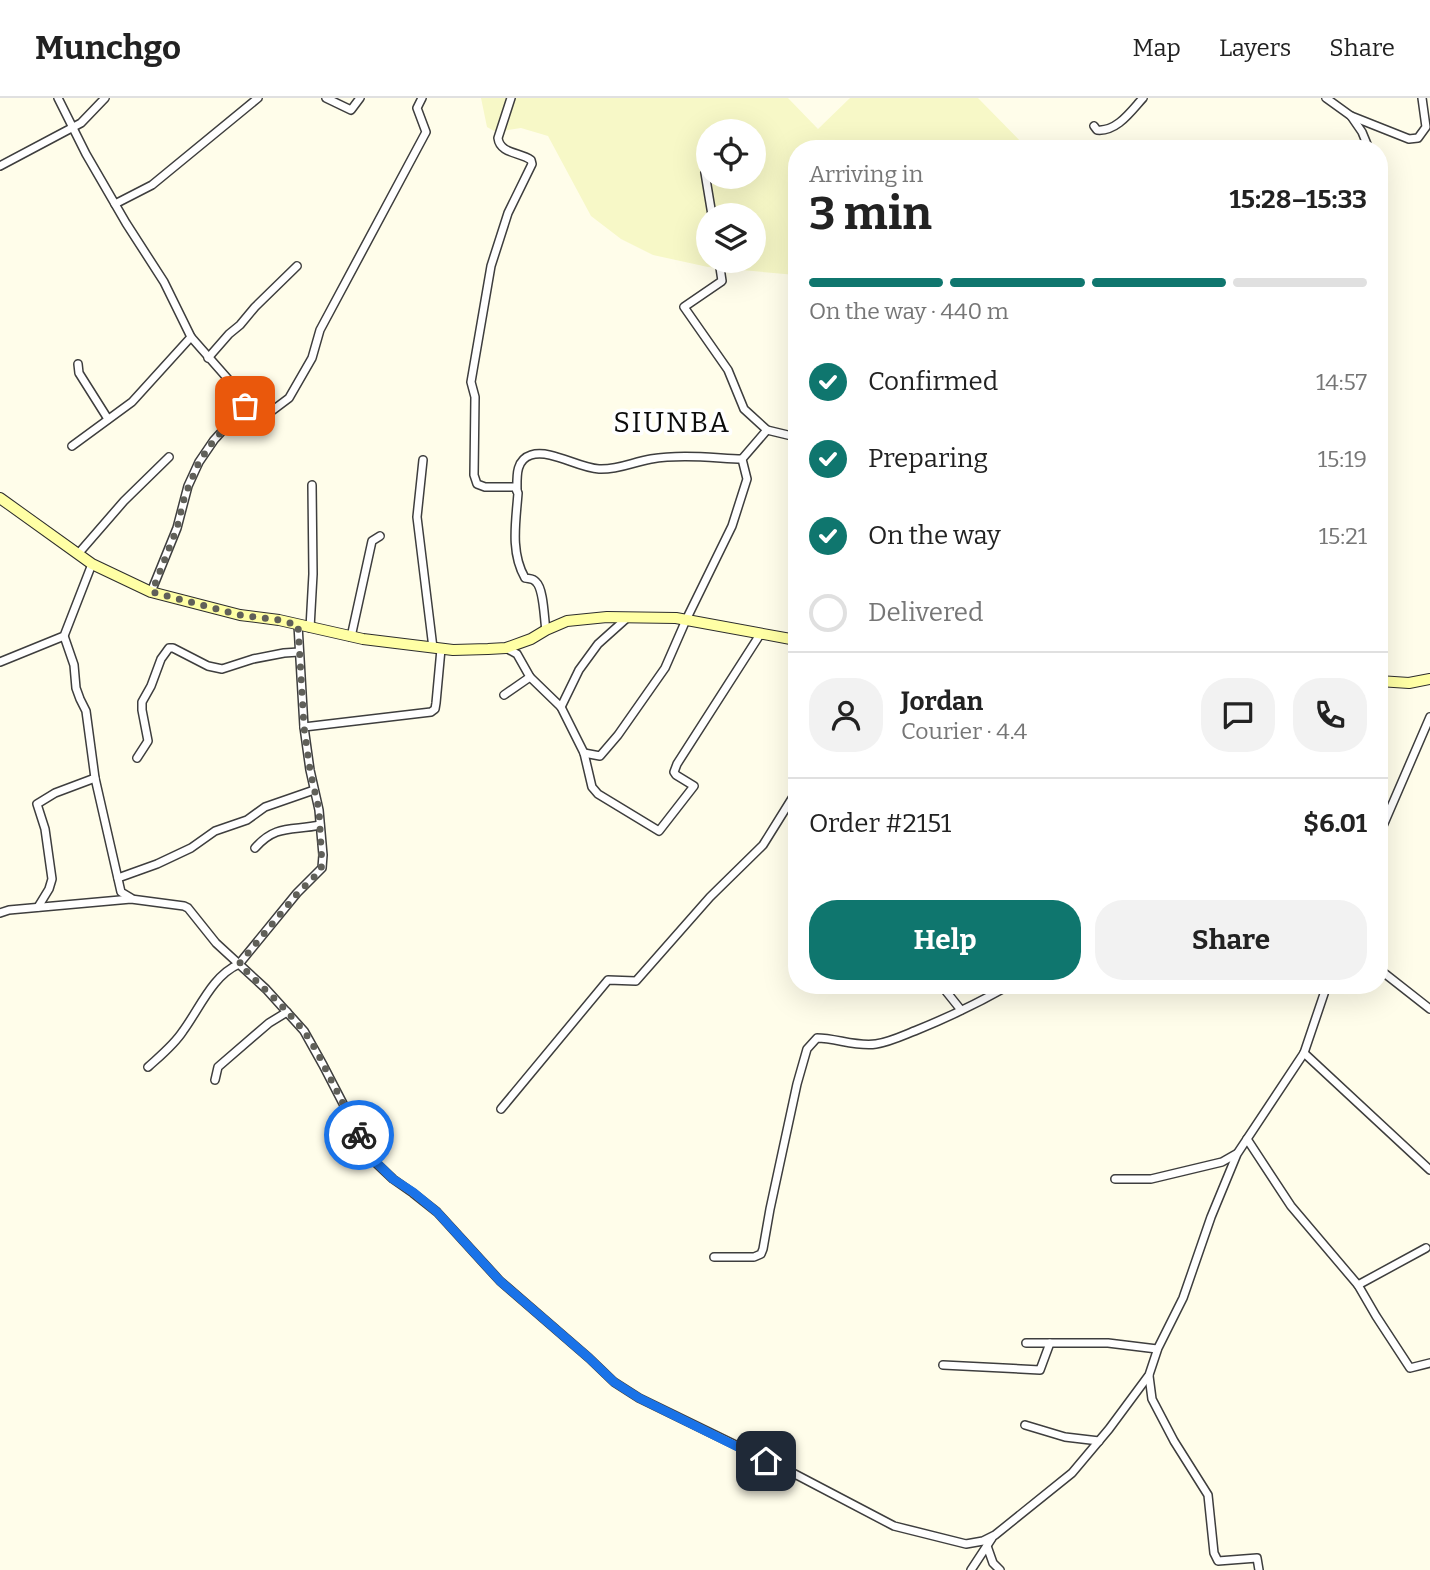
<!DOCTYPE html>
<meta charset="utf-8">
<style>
:root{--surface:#fff;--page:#f2f2f2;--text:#222;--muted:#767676;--line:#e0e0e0;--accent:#0f766e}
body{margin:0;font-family:Bitter,serif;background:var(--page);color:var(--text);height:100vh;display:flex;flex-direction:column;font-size:26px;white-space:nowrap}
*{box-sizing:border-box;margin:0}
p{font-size:23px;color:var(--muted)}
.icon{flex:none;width:38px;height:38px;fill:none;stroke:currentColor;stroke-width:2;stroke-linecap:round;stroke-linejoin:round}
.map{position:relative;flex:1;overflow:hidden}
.sheet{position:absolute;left:788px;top:42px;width:600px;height:854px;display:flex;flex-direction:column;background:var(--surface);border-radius:28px;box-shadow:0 7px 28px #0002}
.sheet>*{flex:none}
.buttons{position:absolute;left:696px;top:21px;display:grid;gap:14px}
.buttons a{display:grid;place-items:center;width:70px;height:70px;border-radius:50%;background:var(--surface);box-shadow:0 7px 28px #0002;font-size:35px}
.pin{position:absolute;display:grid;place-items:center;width:60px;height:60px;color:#fff;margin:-30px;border-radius:14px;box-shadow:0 4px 10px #0006}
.courier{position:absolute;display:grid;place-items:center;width:70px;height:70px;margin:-35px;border:5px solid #1a73e8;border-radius:50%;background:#fff;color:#222;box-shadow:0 2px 9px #0007}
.head em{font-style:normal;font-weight:700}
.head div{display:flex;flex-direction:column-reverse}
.head{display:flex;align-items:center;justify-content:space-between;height:119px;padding:0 21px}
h1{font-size:46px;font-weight:700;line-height:52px}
.bar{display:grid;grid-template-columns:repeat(4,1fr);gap:10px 7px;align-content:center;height:84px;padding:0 21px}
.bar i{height:9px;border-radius:5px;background:var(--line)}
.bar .current{background:var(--accent)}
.bar p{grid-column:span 4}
.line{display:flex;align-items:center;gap:18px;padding:0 21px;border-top:2px solid var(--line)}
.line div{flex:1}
.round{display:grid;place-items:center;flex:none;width:74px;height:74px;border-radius:28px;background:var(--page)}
ol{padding:0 21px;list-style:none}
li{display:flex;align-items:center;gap:21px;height:77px}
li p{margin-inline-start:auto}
li .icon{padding:7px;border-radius:50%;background:var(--accent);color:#fff;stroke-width:4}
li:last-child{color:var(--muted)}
li i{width:38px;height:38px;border:4px solid var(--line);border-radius:50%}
.action{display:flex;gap:14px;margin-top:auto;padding:14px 21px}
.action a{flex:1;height:80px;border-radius:28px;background:var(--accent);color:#fff;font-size:28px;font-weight:700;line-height:80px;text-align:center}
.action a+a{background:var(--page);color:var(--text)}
header{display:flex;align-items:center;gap:42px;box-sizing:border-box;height:98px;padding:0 35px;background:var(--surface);border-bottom:2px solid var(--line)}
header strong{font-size:33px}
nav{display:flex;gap:38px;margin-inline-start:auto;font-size:24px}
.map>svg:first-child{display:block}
</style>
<header>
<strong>Munchgo</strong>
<nav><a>Map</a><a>Layers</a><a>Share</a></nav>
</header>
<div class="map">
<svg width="1430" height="1472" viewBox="0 0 1430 1472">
<rect width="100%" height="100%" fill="#fffdea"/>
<path fill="#f7f8c7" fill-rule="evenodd" d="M481,0H788L818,31L850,0H978L1028,51H796V177L708,169L653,157L621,141L591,118L548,38L521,30L496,34L487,29ZM709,33H754V79H709ZM709,117H754V163H709Z"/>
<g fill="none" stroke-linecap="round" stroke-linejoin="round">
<defs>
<g id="street">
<path d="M58,0L86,56L126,125L164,184L191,239L235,289L246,307"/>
<path d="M326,0L351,12L360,0"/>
<path d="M511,0L498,40C500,56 520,54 531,62L532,66L508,115L491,168L471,284L475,299L474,377L477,386L485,389H515L518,395C516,423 510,454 525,480C529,481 533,480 536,484C544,491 544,521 546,532"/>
<path d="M1326,0L1351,18L1362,34L1369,51"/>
<path d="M1351,18L1409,41L1418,40L1426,29L1422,0"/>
<path d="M1094,28L1097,32C1117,34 1131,13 1143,0"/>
<path d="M0,68L81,25L105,0"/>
<path d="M709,71L705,75L712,117"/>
<path d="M115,106L152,87L258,0"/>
<path d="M719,163L722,183L684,209L728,272L744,311L767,332L796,339"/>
<path d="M208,260L229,236L240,227L255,209L297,168"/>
<path d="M78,266L79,275L108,321"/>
<path d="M72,348L132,304L191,239"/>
<path d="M423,362L417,419L433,550"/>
<path d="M517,393C517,380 515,362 531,357C551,351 578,370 599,371C618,372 633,364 651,361C681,356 713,360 742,361"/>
<path d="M78,456L124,403L169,359"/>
<path d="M151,494L177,430L188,388L199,364L214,342L246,307L255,315L265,318L289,300L312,260L320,232L426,34L417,10L422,0"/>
<path d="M310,530L313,476L312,387"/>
<path d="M64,538L74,567L76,590L80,601L86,613L95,680L121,794L131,800"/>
<path d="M351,539L372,443L380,438"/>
<path d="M0,564L64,538L92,466"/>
<path d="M530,579L561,609L584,655L592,689L598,696L659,733L694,688L676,677L674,674L677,666L761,535"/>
<path d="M504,597L530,579L517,556L506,550"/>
<path d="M561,609L579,572L598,546L627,520"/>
<path d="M304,629L431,614L435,611L436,605L441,551"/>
<path d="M584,655L600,658L618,637L665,570L686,522L732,428L747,381L742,361L767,332"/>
<path d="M137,660L148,643L142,612V604L151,588L161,561L169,550H173L208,568L222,571L253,561L284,555L299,554"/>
<path d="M1379,737L1430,619"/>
<path d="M255,750C276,726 292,733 320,727"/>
<path d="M118,780L157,766L191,750L215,733L247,722L265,709L314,692"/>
<path d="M38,809L49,791L52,781L45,731L37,706L55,695L95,680"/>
<path d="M0,815L9,812L131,801L184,808L188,810L216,845L266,891L304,933L323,967L365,1048L375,1064L393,1081L413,1095L437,1114L500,1183L589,1260L614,1284L639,1300L791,1374L894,1428L966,1446L983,1443L995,1437L1072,1375L1109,1331L1149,1277L1158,1250L1183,1200L1211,1119L1237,1056L1304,955L1327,887"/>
<path d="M1379,871L1430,911"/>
<path d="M941,887L961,912"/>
<path d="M1304,955L1430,1072"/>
<path d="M148,969C160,958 174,947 183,933C200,910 212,878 239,866L297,795L322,770L323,757L319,712L310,672L304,629L298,527"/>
<path d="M215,982L218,969L269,925L287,914"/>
<path d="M501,1011L608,882L636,883L710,799L763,747L796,694"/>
<path d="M1247,1041L1291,1108L1358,1187L1376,1218L1410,1270L1430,1265"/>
<path d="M1115,1081H1151L1222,1064L1236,1056"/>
<path d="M714,1159H754L761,1156L763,1151L770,1111L797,986L807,951L817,940C836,940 856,949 876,946C890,944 904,937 917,932C949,919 980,904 1010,887"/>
<path d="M1358,1187L1426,1150"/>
<path d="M1026,1245H1108L1157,1251"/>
<path d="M943,1267L1040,1272L1050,1245"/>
<path d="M1149,1278L1152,1301L1174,1343L1208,1397L1214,1455L1218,1463L1257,1460L1259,1472"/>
<path d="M1025,1327L1065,1339L1099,1343"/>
<path d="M987,1448L993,1465L1000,1472"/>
<path d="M971,1472L992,1440"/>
</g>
<g id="secondary">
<path d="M0,400L92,466L151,494L240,517L279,522L363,541L453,552L488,551L506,550L531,541L546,532L567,523L607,519L676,520L796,542"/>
<path d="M1379,583L1409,585L1430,581"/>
</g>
</defs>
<use href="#street" stroke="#3e3e3e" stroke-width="10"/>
<use href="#secondary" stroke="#2d2d2d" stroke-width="12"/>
<use href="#street" stroke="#fff" stroke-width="7"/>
<use href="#secondary" stroke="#ffffa5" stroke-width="10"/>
</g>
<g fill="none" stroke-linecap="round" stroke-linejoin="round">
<path stroke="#606059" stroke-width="7" stroke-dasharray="0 12.6" d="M245,308L214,342L199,364L185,397L177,430L152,494L240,517L279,522L298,527L304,629L310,672L319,712L322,767L320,773L297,796L239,866L282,908L304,933L316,952L359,1037"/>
<path stroke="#1a73e8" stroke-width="9" d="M359,1037L375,1063L393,1081L413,1094L437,1114L500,1183L589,1260L614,1284L639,1300L766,1363"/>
</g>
<g text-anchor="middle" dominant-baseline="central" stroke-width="7" stroke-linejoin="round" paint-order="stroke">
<g font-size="28" letter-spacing="2" fill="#0b0b0b" stroke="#fff">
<text x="672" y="324">SIUNBA</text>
</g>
</g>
</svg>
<div class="buttons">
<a><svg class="icon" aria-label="locate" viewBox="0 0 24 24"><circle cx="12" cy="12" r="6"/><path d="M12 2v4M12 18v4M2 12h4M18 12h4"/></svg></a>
<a><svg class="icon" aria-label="layers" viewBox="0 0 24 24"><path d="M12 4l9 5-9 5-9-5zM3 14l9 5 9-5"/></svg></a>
</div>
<div class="pin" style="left:245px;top:308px;background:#ea580c"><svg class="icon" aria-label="bag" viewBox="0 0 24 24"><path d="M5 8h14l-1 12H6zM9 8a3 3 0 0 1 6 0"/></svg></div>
<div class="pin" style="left:766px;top:1363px;background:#1f2937"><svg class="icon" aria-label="home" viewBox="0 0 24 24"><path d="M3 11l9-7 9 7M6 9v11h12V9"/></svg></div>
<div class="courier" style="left:359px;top:1037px"><svg class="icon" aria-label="bike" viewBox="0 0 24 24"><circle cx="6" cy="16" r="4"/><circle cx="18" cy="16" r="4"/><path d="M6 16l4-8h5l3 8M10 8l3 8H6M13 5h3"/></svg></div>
<section class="sheet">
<div class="head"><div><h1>3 min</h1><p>Arriving in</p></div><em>15:28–15:33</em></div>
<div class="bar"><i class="current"></i><i class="current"></i><i class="current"></i><i></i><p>On the way · 440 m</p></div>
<ol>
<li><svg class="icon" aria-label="check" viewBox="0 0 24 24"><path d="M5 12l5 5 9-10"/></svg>Confirmed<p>14:57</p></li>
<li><svg class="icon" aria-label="check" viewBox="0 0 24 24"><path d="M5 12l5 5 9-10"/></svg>Preparing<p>15:19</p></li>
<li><svg class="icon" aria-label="check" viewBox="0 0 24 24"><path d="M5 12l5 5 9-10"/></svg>On the way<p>15:21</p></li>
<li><i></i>Delivered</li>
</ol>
<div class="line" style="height:126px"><a class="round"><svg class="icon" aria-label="person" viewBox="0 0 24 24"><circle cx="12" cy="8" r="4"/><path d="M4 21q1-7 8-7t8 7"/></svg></a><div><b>Jordan</b><p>Courier · 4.4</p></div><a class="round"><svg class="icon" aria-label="chat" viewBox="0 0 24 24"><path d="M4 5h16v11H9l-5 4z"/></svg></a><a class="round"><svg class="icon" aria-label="phone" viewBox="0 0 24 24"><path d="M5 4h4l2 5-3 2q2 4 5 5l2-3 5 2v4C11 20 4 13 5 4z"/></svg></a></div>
<div class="line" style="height:91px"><div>Order #2151</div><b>$6.01</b></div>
<div class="action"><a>Help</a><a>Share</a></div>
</section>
</div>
